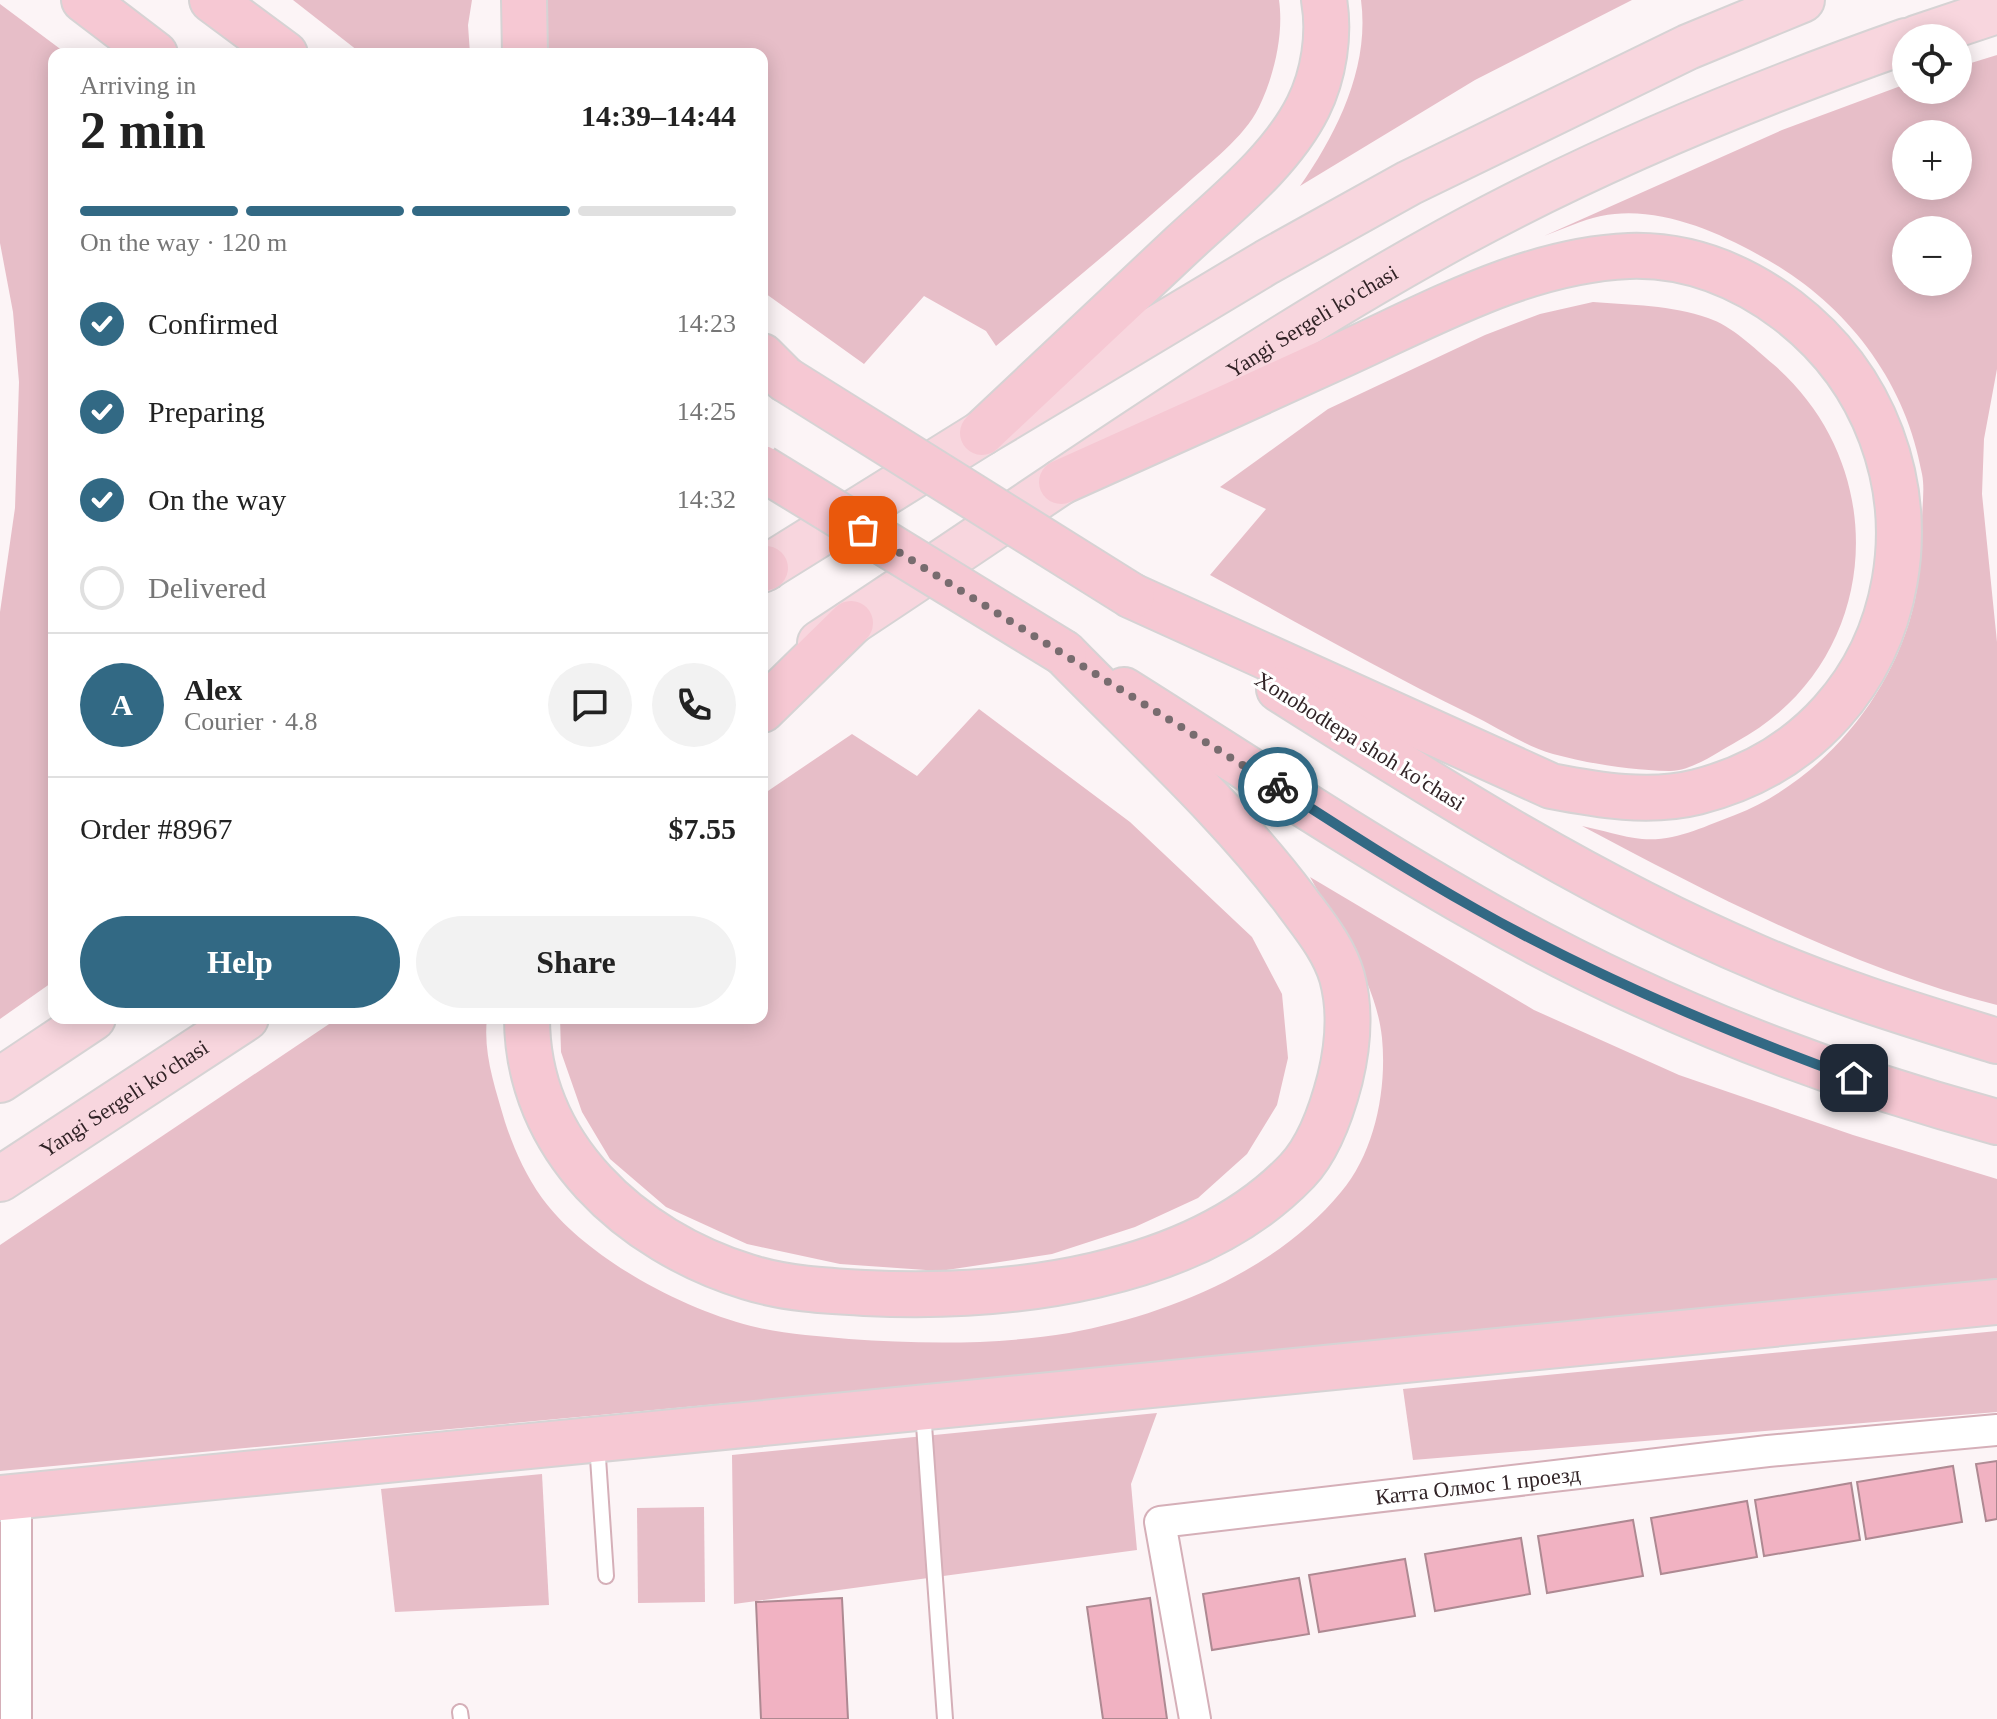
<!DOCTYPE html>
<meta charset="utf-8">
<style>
:root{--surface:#fff;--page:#f2f2f2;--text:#222;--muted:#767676;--line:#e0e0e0;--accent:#326984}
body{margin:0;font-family:Georgia,serif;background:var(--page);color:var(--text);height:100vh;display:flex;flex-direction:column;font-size:30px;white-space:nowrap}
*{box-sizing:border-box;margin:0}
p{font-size:26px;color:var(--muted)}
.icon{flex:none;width:44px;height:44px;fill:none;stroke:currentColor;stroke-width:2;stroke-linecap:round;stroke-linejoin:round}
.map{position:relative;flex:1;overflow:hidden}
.sheet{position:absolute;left:48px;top:48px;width:720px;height:976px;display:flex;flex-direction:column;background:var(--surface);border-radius:16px;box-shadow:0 4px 20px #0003}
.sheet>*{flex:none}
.tools{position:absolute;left:1892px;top:24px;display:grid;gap:16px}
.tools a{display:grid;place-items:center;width:80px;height:80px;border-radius:50%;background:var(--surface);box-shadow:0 4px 20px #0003;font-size:40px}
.pin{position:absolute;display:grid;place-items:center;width:68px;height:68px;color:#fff;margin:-34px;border-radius:16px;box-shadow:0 4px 12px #0006}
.courier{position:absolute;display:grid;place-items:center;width:80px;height:80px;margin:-40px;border:6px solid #326984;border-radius:50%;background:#fff;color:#222;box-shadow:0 2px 10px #0007}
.summary em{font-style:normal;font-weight:700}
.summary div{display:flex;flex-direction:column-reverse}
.summary{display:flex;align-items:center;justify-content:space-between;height:136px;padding:0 32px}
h1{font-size:52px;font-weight:700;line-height:60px}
.bar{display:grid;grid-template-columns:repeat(4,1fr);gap:12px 8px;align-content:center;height:96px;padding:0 32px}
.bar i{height:10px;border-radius:6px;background:var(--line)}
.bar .active{background:var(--accent)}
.bar p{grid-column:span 4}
.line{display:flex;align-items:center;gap:20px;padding:0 32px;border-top:2px solid var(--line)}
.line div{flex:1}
.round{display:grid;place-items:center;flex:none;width:84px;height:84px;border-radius:42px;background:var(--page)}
ol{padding:0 32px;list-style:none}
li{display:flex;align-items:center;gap:24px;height:88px}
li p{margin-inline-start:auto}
li .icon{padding:8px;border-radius:50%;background:var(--accent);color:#fff;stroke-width:4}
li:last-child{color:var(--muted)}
li i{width:44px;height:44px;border:4px solid var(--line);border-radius:50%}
.primary-button{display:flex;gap:16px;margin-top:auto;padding:16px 32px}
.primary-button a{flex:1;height:92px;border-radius:48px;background:var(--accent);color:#fff;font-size:32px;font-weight:700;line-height:92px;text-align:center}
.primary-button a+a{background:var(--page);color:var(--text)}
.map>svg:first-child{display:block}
</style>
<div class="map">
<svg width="1997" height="1719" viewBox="0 0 1997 1719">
<rect width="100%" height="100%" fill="#fcf4f6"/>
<g fill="#e7bec8" fill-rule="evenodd">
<path d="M293,0H472L468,25L470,54H362Z"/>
<path d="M547,0H1279C1284,34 1274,76 1259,107C1244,138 1208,164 1183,187C1122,241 1059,293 996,346L986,331L924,296L864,364L762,291V54H548Z"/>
<path d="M1361,0H1632L1475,80L1300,186C1337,133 1370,67 1361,0Z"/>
<path d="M0,4L67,54H54V981L0,1019V612L15,508L19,382L13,312L0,243Z"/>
<path d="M1997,55V369L1984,439L1982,494L1997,642V1005C1856,970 1710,894 1582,826C1602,830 1622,837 1642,839C1675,842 1705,826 1735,815C1819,782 1889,700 1912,612C1920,584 1921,551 1922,522C1922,506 1925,489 1922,474C1905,377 1842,299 1757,254C1712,229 1654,205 1601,216C1582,220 1563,229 1544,236L1782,130L1906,84V90H1958V67ZM1906,134H1958V186H1906ZM1906,230H1958V282H1906Z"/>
<path d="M1593,302C1630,305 1672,305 1708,318C1732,326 1754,348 1773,364C1896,470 1881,664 1736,742C1718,752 1690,772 1669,771C1631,770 1590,764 1553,754C1525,746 1497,727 1470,714C1382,671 1296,622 1210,575L1266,509L1220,487L1328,409L1485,335L1540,314Z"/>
<path d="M979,709L1130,822L1252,937L1282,994L1288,1058L1277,1105L1247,1154L1198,1198L1135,1227L1052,1254L940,1271L840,1264L747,1244L666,1207L610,1159L582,1112L561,1052L560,1018H762V795L852,734L917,776Z"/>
<path d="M1310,877L1534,1010L1679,1075L1853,1135L1997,1179V1280L1082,1370L0,1471V1245L338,1018H487C483,1054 495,1087 505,1122C514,1149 525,1174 542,1198C585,1257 680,1308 751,1326C782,1334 817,1336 849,1339C921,1344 997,1345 1069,1333C1167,1315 1276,1271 1341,1192C1375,1152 1387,1089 1382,1038C1376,980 1337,927 1310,877Z"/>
<path d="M1997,1331V1412L1413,1460L1403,1389Z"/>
<path d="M1157,1413L1131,1484L1137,1550L734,1604L732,1455Z"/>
<path d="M542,1474L549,1605L395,1612L381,1489Z"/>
<path d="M704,1507L705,1602L638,1603L637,1508Z"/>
</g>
<g fill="#f1b2c2" stroke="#ae8992" stroke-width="2">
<path d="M1997,1461V1519L1986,1521L1976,1464Z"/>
<path d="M1953,1466L1962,1522L1866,1539L1857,1482Z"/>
<path d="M1851,1483L1860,1540L1764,1556L1755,1500Z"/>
<path d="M1747,1501L1757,1557L1661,1574L1651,1518Z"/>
<path d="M1633,1520L1643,1576L1547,1593L1538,1536Z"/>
<path d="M1521,1538L1530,1594L1435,1611L1425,1554Z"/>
<path d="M1405,1559L1415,1616L1319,1632L1309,1575Z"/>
<path d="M1299,1578L1309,1634L1212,1650L1203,1594Z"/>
<path d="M842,1598L848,1719H761L756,1602Z"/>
<path d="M1150,1598L1167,1719H1103L1087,1607Z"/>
</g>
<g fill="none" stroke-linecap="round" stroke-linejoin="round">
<defs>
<g id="service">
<path d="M923,1411L945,1719"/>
<path d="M597,1443L606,1576"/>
<path d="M460,1712L461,1719"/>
</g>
<g id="minor">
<path d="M16,1719V1496"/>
<path id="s1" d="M1195,1719L1160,1522L1768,1451L1997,1430"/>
</g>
<g id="primary">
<path d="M1916,38L1997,11"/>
<path d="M762,570L982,433L1267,262L1409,183L1688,47L1802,0"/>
<path id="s2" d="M820,643C1028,507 1230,361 1447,241C1592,161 1750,96 1906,41"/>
<path d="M0,1080L93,1018"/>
<path id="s3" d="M0,1179L246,1018"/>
</g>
<g id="trunk">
<path d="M84,0L155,54"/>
<path d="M212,0L285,54"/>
<path d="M524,0L525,54"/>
<path d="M762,356L785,379"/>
<path d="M982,433C1049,370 1115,308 1182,245C1226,204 1281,161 1308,107C1324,75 1330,34 1324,0"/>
<path d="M1061,482C1155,440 1250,397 1344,354C1434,313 1528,260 1629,256C1688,254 1740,275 1787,310C1968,448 1923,735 1697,792C1649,804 1598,795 1551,786L1132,596"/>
<path d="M762,569L766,568"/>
<path d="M1279,689C1434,787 1587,885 1756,957C1833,991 1916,1016 1997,1041"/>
<path d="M1124,690C1240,763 1354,839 1473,907C1636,1001 1816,1073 1997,1122"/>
<path d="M762,710L851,623"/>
<path d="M527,1018C527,1147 631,1241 748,1277C786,1289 826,1291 865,1293C1006,1300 1194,1279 1297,1171C1319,1148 1332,1110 1340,1079C1348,1046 1351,1010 1342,977C1334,949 1314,925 1297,902C1230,812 1143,734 1064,653"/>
<path d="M0,1498L1997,1302"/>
</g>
</defs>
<use href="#service" stroke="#d5afb8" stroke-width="18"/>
<use href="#minor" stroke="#d5afb8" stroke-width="34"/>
<use href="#primary" stroke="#d6d3d4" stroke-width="48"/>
<use href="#trunk" stroke="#d6d3d4" stroke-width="48"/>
<use href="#service" stroke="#fff" stroke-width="14"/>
<use href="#minor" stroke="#fff" stroke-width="30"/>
<use href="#primary" stroke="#f8d6de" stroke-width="44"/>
<use href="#trunk" stroke="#f6c8d3" stroke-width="44"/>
<defs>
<g id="trunk-bridge">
<path d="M785,379L1132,596"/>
<path d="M762,468L1064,653"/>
</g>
</defs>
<use href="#trunk-bridge" stroke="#d6d3d4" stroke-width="48" stroke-linecap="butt"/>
<use href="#trunk-bridge" stroke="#f6c8d3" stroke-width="44"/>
</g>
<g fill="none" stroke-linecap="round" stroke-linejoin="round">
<path stroke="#786c6f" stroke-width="8" stroke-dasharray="0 14.4" d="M863,530L1278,787"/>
<path stroke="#326984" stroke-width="10" d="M1278,787C1343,829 1408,871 1476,909C1596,977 1724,1031 1854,1078"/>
</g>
<g text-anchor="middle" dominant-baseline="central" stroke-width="6" stroke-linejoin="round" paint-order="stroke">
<g font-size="22" fill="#312326" stroke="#fff">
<text stroke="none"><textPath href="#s2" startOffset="588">Yangi Sergeli ko'chasi</textPath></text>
<text transform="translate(1360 741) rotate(32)">Xonobodtepa shoh ko'chasi</text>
<text stroke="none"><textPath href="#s3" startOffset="148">Yangi Sergeli ko'chasi</textPath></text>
<text stroke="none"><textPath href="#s1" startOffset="520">Катта Олмос 1 проезд</textPath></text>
</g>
</g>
</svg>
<div class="tools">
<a><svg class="icon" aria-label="locate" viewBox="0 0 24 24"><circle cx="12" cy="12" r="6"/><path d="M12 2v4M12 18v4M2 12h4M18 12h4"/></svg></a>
<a>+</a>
<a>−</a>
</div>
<div class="pin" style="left:863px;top:530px;background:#ea580c"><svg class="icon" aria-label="bag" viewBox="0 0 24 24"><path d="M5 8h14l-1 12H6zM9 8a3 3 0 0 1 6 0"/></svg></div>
<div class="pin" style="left:1854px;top:1078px;background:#1f2937"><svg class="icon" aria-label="home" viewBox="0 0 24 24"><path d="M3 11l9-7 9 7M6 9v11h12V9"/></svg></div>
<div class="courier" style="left:1278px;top:787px"><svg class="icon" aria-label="bike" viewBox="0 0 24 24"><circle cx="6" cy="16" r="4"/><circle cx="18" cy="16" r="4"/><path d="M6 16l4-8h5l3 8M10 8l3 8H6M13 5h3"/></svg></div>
<section class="sheet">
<div class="summary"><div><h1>2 min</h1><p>Arriving in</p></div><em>14:39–14:44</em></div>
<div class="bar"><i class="active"></i><i class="active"></i><i class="active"></i><i></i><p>On the way · 120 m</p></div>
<ol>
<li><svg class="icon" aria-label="check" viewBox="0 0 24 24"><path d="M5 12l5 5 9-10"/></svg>Confirmed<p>14:23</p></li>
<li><svg class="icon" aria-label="check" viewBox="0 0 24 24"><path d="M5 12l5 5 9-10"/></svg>Preparing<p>14:25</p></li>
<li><svg class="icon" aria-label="check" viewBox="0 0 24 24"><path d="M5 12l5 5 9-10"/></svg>On the way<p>14:32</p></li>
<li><i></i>Delivered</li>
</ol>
<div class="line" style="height:144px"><b class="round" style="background:var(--accent);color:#fff">A</b><div><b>Alex</b><p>Courier · 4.8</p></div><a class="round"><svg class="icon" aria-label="chat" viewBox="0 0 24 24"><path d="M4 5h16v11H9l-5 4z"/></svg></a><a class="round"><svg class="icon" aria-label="phone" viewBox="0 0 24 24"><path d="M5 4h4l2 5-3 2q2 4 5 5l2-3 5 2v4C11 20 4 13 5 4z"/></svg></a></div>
<div class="line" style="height:104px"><div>Order #8967</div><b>$7.55</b></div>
<div class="primary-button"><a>Help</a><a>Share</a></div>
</section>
</div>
